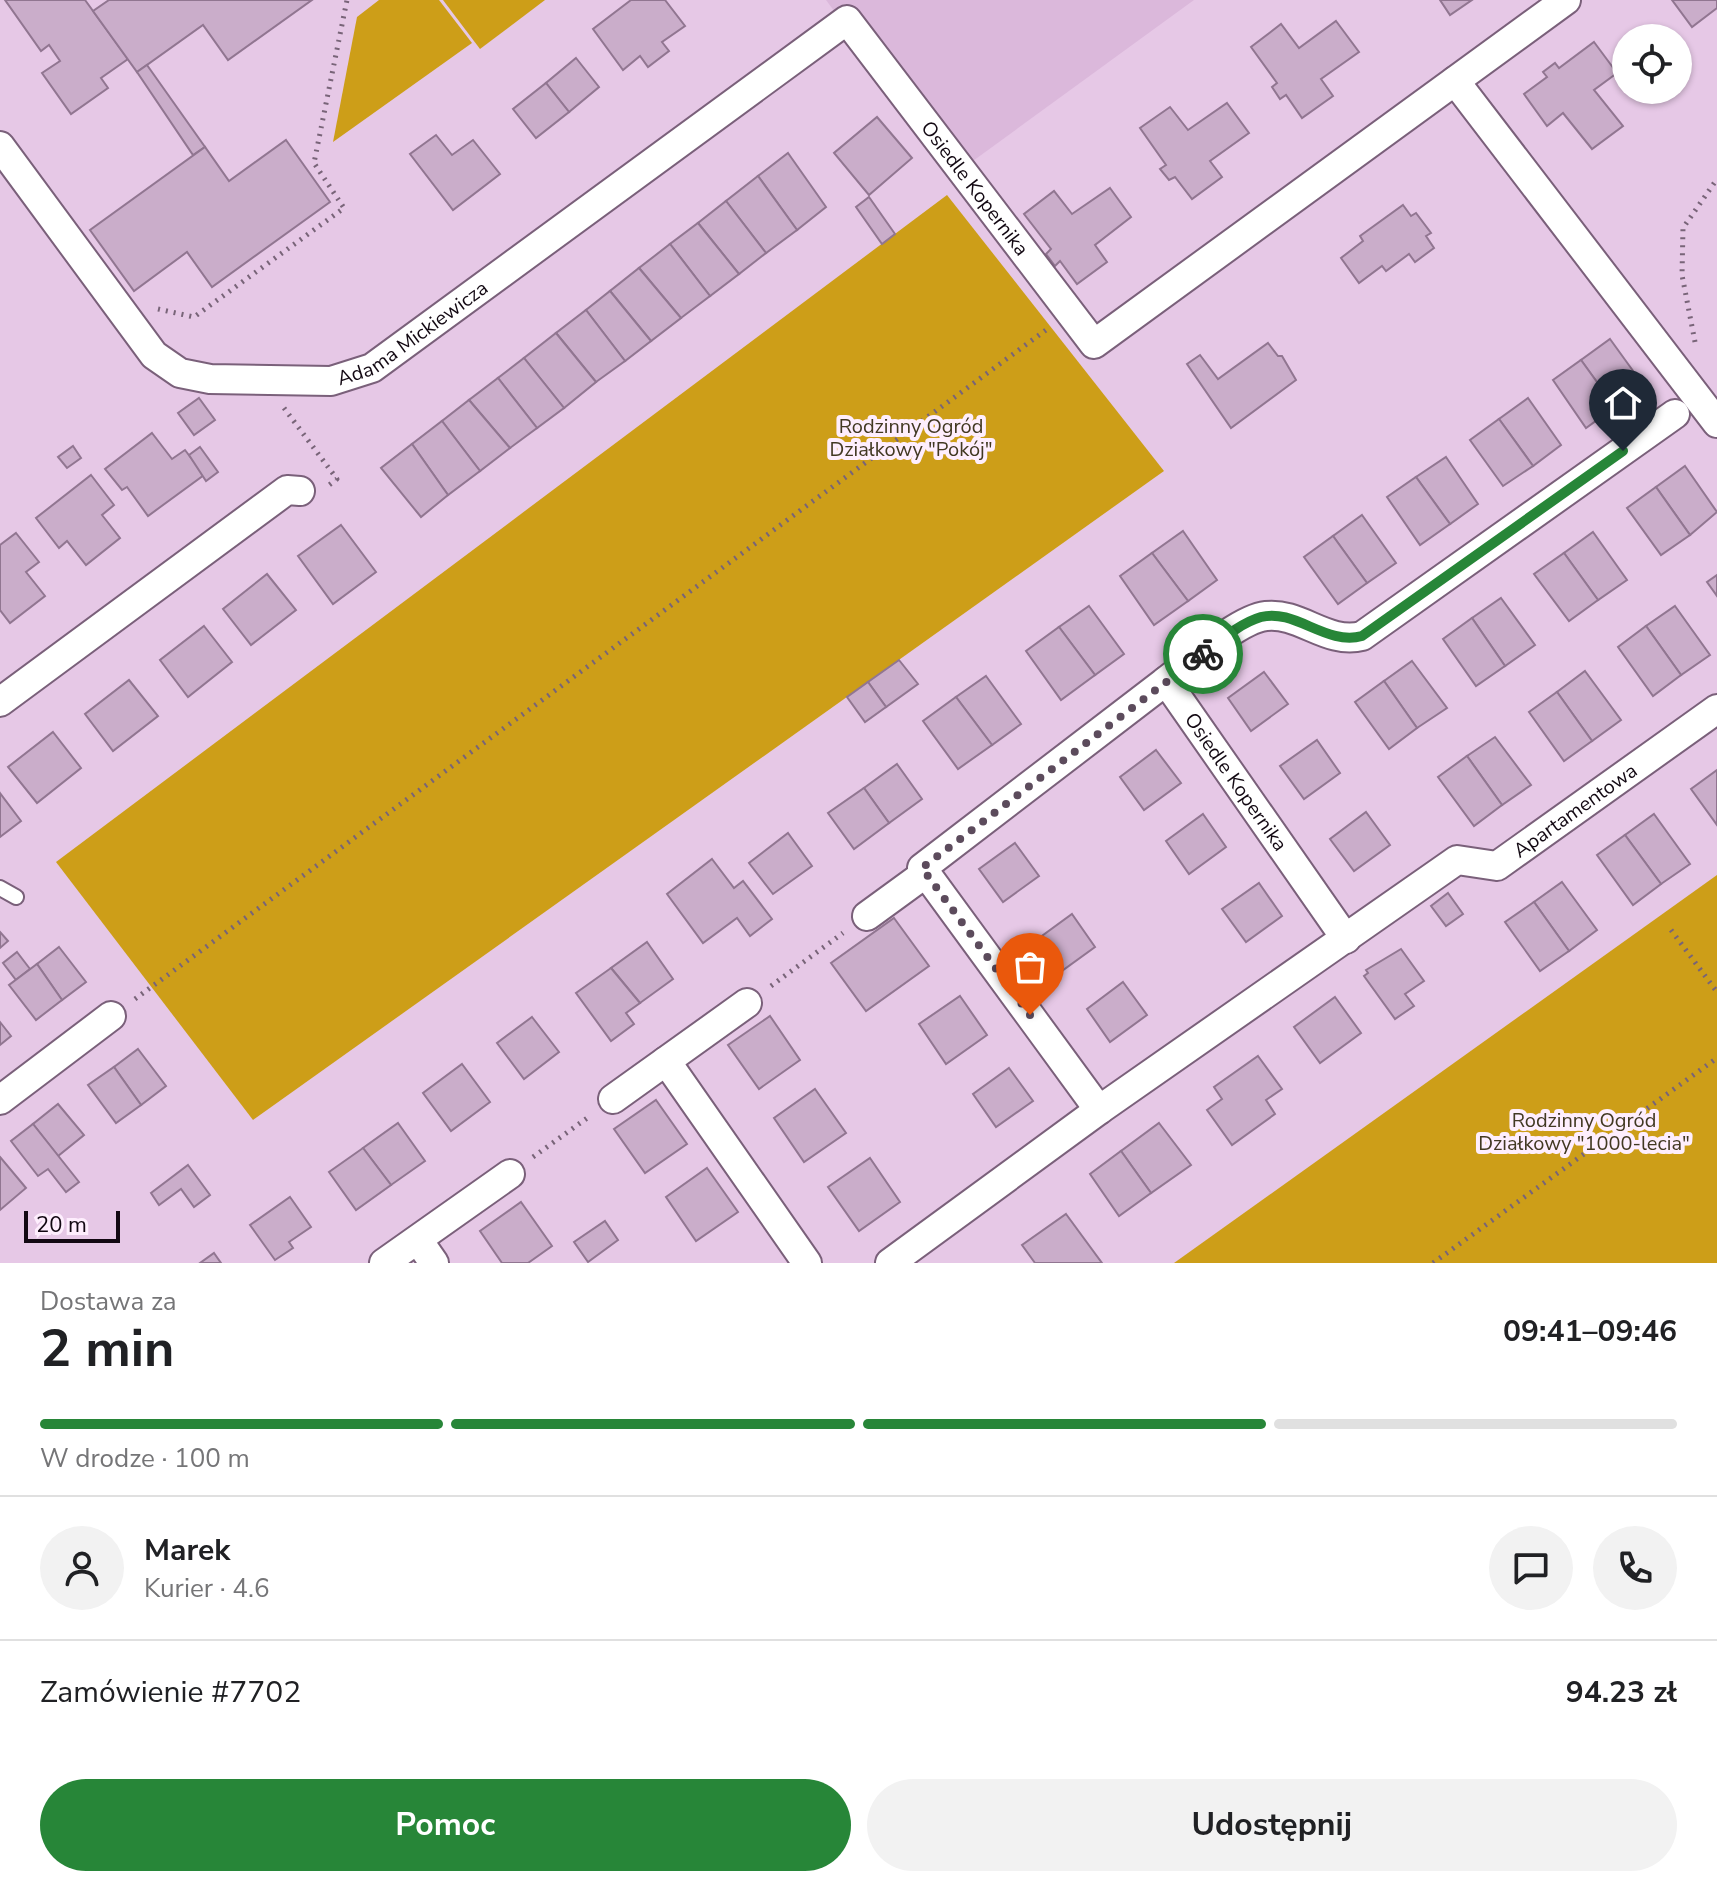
<!DOCTYPE html>
<html lang="pl">
<meta charset="utf-8">
<style>
:root{--surface:#fff;--page:#f2f2f2;--text:#202124;--muted:#757577;--line:#e0e0e0;--accent:#278638}
body{margin:0;font-family:"Nunito Sans",sans-serif;background:var(--page);color:var(--text);height:100vh;display:flex;flex-direction:column;font-size:30px;white-space:nowrap}
*{box-sizing:border-box;margin:0}
p{font-size:26px;color:var(--muted)}
.icon{flex:none;width:44px;height:44px;fill:none;stroke:currentColor;stroke-width:2;stroke-linecap:round;stroke-linejoin:round}
.map{position:relative;height:1263px;overflow:hidden}
.side{display:flex;flex-direction:column;background:var(--surface);flex:1}
.side>*{flex:none}
.fabs{position:absolute;left:1612px;top:24px;display:grid;gap:16px}
.fabs a{display:grid;place-items:center;width:80px;height:80px;border-radius:50%;background:var(--surface);box-shadow:0 2px 6px #0004;font-size:40px}
.scale{position:absolute;left:24px;bottom:20px;width:96px;box-sizing:border-box;padding-left:8px;border:4px solid #120812;border-top:0;font-size:22px;line-height:28px;white-space:nowrap;color:#120812;-webkit-text-stroke:6px #feeefd;paint-order:stroke}
.pin{position:absolute;display:grid;place-items:center;width:68px;height:68px;color:#fff;margin:-82px -34px;border-radius:50% 50% 50% 0;rotate:-45deg;box-shadow:0 0 8px #0007}
.pin .icon{rotate:45deg}
.courier{position:absolute;display:grid;place-items:center;width:80px;height:80px;margin:-40px;border:6px solid #278638;border-radius:50%;background:#fff;color:#222;box-shadow:0 2px 10px #0007}
.overview em{font-style:normal;font-weight:700}
.overview div{display:flex;flex-direction:column-reverse}
.overview{display:flex;align-items:center;justify-content:space-between;height:136px;padding:0 40px}
h1{font-size:52px;font-weight:700;line-height:60px}
.bar{display:grid;grid-template-columns:repeat(4,1fr);gap:12px 8px;align-content:center;height:96px;padding:0 40px}
.bar i{height:10px;border-radius:6px;background:var(--line)}
.bar .active{background:var(--accent)}
.bar p{grid-column:span 4}
.line{display:flex;align-items:center;gap:20px;padding:0 40px;border-top:2px solid var(--line)}
.line div{flex:1}
.round{display:grid;place-items:center;flex:none;width:84px;height:84px;border-radius:42px;background:var(--page)}
.primary-button{display:flex;gap:16px;margin-top:auto;padding:16px 40px}
.primary-button a{flex:1;height:92px;border-radius:48px;background:var(--accent);color:#fff;font-size:32px;font-weight:700;line-height:92px;text-align:center}
.primary-button a+a{background:var(--page);color:var(--text)}
.map>svg:first-child{display:block}
</style>
<div class="map">
<svg width="1717" height="1263" viewBox="0 0 1717 1263">
<rect width="100%" height="100%" fill="#e6c8e6"/>
<path fill="#dbb8db" d="M826,0H1194L955,174Z"/>
<g fill="#cd9e18">
<path d="M379,0H439L472,43L333,142L357,17Z"/>
<path d="M443,0H545L480,49Z"/>
<path d="M947,195L1164,471L253,1120L56,862Z"/>
<path d="M1717,875V1263H1174Z"/>
</g>
<g fill="#caadca" stroke="#917691" stroke-width="2">
<path d="M5,0H85L128,59L101,78L108,88L71,114L42,73L60,61L49,45L41,51Z"/>
<path d="M109,0H312L228,60L203,25L137,72L93,11Z"/>
<path d="M631,0H665L685,26L662,42L669,51L648,67L640,56L623,70L593,29Z"/>
<path d="M1440,0H1472L1450,15Z"/>
<path d="M1672,0H1717V8L1692,27Z"/>
<path d="M1336,21L1359,52L1321,79L1333,96L1302,118L1286,95L1280,99L1272,87L1277,83L1251,47L1281,24L1299,48Z"/>
<path d="M1594,42L1617,73L1594,90L1623,126L1592,149L1563,113L1547,126L1524,94L1547,77L1543,72L1555,63L1559,68Z"/>
<path d="M576,58L599,87L569,112L546,83Z"/>
<path d="M147,65L205,147L193,155L137,72Z"/>
<path d="M546,83L569,112L536,138L513,109Z"/>
<path d="M1227,103L1249,133L1210,161L1222,177L1192,199L1175,177L1169,180L1160,169L1166,165L1140,128L1170,107L1188,130Z"/>
<path d="M877,117L912,158L869,195L834,153Z"/>
<path d="M436,135L452,155L473,140L500,174L453,210L410,154Z"/>
<path d="M286,140L330,202L212,287L187,252L134,291L90,230L205,147L229,181Z"/>
<path d="M788,153L826,207L797,230L758,176Z"/>
<path d="M758,176L797,230L766,253L726,201Z"/>
<path d="M1110,188L1131,217L1095,245L1107,262L1077,284L1060,261L1055,266L1046,254L1051,249L1024,214L1054,191L1072,214Z"/>
<path d="M869,197L895,234L882,244L856,207Z"/>
<path d="M726,201L766,253L739,274L698,223Z"/>
<path d="M1403,205L1411,216L1416,213L1431,233L1426,236L1434,248L1415,262L1409,254L1386,271L1382,266L1359,283L1341,258L1363,241L1360,236Z"/>
<path d="M698,223L739,274L710,296L670,244Z"/>
<path d="M670,244L710,296L681,318L639,268Z"/>
<path d="M639,268L681,318L651,341L610,291Z"/>
<path d="M610,291L651,341L625,361L586,310Z"/>
<path d="M586,310L625,361L596,382L556,333Z"/>
<path d="M556,333L596,382L564,408L524,358Z"/>
<path d="M1610,339L1644,386L1615,407L1581,360Z"/>
<path d="M1268,343L1278,356H1282L1296,380L1231,428L1187,364L1200,355L1218,379Z"/>
<path d="M524,358L564,408L537,428L498,378Z"/>
<path d="M1581,360L1615,407L1586,428L1553,380Z"/>
<path d="M498,378L537,428L510,448L469,400Z"/>
<path d="M199,398L215,420L194,435L178,413Z"/>
<path d="M1528,398L1561,445L1533,466L1499,419Z"/>
<path d="M469,400L510,448L480,471L442,421Z"/>
<path d="M1499,419L1533,466L1503,486L1470,440Z"/>
<path d="M442,421L480,471L448,495L412,444Z"/>
<path d="M152,433L172,459L185,450L204,475L148,516L127,487L122,490L105,469Z"/>
<path d="M412,444L448,495L421,517L381,468Z"/>
<path d="M73,446L81,458L67,468L58,457Z"/>
<path d="M200,447L218,472L206,481L189,455Z"/>
<path d="M1446,457L1478,504L1450,524L1416,477Z"/>
<path d="M1685,466L1717,512L1690,535L1656,487Z"/>
<path d="M91,475L114,505L102,515L120,538L86,565L67,541L59,548L36,518Z"/>
<path d="M1416,477L1450,524L1420,545L1387,497Z"/>
<path d="M1656,487L1690,535L1661,555L1627,508Z"/>
<path d="M1362,515L1396,563L1367,583L1333,536Z"/>
<path d="M341,525L376,572L333,604L298,556Z"/>
<path d="M1183,531L1217,580L1188,601L1152,553Z"/>
<path d="M1593,532L1627,580L1598,600L1564,553Z"/>
<path d="M16,533L39,562L26,572L45,596L10,623L0,610V545Z"/>
<path d="M1333,536L1367,583L1338,604L1304,557Z"/>
<path d="M1152,553L1188,601L1154,625L1120,576Z"/>
<path d="M1564,553L1598,600L1569,621L1534,574Z"/>
<path d="M267,574L296,610L251,645L223,609Z"/>
<path d="M1717,575V596L1707,582Z"/>
<path d="M1501,598L1535,645L1505,666L1472,618Z"/>
<path d="M1089,606L1124,654L1095,675L1059,627Z"/>
<path d="M1675,606L1710,655L1681,675L1646,626Z"/>
<path d="M1472,618L1505,666L1476,686L1443,639Z"/>
<path d="M204,626L232,662L188,697L160,660Z"/>
<path d="M1646,626L1681,675L1653,696L1618,647Z"/>
<path d="M1059,627L1095,675L1061,700L1026,651Z"/>
<path d="M899,660L918,684L886,707L868,682Z"/>
<path d="M1412,661L1447,708L1417,728L1384,681Z"/>
<path d="M1585,671L1621,720L1592,741L1557,692Z"/>
<path d="M1264,672L1288,704L1251,731L1228,698Z"/>
<path d="M986,676L1021,724L992,745L956,697Z"/>
<path d="M129,680L158,716L113,751L85,714Z"/>
<path d="M1384,681L1417,728L1389,749L1355,702Z"/>
<path d="M868,682L886,707L865,722L847,697Z"/>
<path d="M1557,692L1592,741L1564,761L1529,712Z"/>
<path d="M956,697L992,745L958,769L923,721Z"/>
<path d="M53,732L81,768L37,803L8,767Z"/>
<path d="M1495,737L1531,785L1502,805L1467,756Z"/>
<path d="M1317,740L1340,773L1304,799L1280,766Z"/>
<path d="M1156,750L1181,783L1144,810L1120,777Z"/>
<path d="M1467,756L1502,805L1474,826L1438,777Z"/>
<path d="M897,764L922,799L889,823L864,788Z"/>
<path d="M1717,770V825L1691,789Z"/>
<path d="M864,788L889,823L854,849L828,813Z"/>
<path d="M0,793L21,821L0,837Z"/>
<path d="M1366,812L1390,845L1354,871L1330,839Z"/>
<path d="M1203,814L1226,847L1189,874L1166,841Z"/>
<path d="M1654,814L1690,864L1661,884L1625,835Z"/>
<path d="M788,833L812,866L773,894L749,863Z"/>
<path d="M1625,835L1661,884L1633,905L1597,855Z"/>
<path d="M1015,843L1039,876L1003,902L979,869Z"/>
<path d="M712,859L734,888L743,881L772,919L750,936L737,918L703,943L667,894Z"/>
<path d="M1562,882L1597,930L1569,951L1534,902Z"/>
<path d="M1259,883L1282,916L1246,942L1222,909Z"/>
<path d="M1448,893L1463,914L1446,926L1431,906Z"/>
<path d="M1534,902L1569,951L1540,971L1505,922Z"/>
<path d="M1072,914L1095,947L1059,973L1035,941Z"/>
<path d="M894,918L929,966L866,1011L831,963Z"/>
<path d="M0,932L8,941L0,948Z"/>
<path d="M647,942L673,979L640,1003L611,968Z"/>
<path d="M59,947L86,982L62,1000L37,964Z"/>
<path d="M1401,949L1424,981L1405,994L1414,1006L1395,1019L1364,976L1368,973L1366,970Z"/>
<path d="M17,952L30,969L16,980L3,963Z"/>
<path d="M37,964L62,1000L36,1020L9,985Z"/>
<path d="M611,968L640,1003L626,1013L634,1024L611,1041L576,993Z"/>
<path d="M1123,982L1147,1015L1110,1042L1087,1009Z"/>
<path d="M960,996L987,1035L946,1064L919,1024Z"/>
<path d="M1335,997L1361,1033L1320,1063L1294,1027Z"/>
<path d="M770,1016L800,1060L759,1089L728,1045Z"/>
<path d="M532,1017L559,1052L524,1079L497,1043Z"/>
<path d="M0,1022L11,1036L0,1045Z"/>
<path d="M138,1049L166,1086L141,1105L114,1067Z"/>
<path d="M1258,1056L1282,1089L1266,1100L1275,1114L1232,1145L1207,1110L1222,1099L1214,1087Z"/>
<path d="M462,1064L490,1102L451,1131L423,1093Z"/>
<path d="M114,1067L141,1105L116,1123L88,1085Z"/>
<path d="M1009,1068L1033,1101L996,1127L973,1094Z"/>
<path d="M815,1089L846,1133L804,1162L774,1118Z"/>
<path d="M656,1100L687,1144L645,1173L614,1129Z"/>
<path d="M58,1104L84,1135L58,1156L33,1124Z"/>
<path d="M398,1123L425,1161L391,1185L363,1148Z"/>
<path d="M1159,1123L1191,1165L1151,1193L1121,1151Z"/>
<path d="M33,1124L79,1182L66,1192L48,1169L38,1176L11,1141Z"/>
<path d="M363,1148L391,1185L356,1210L329,1172Z"/>
<path d="M1121,1151L1151,1193L1119,1216L1090,1174Z"/>
<path d="M0,1157L26,1188L0,1210Z"/>
<path d="M870,1158L900,1202L859,1231L828,1187Z"/>
<path d="M188,1165L210,1195L194,1207L181,1189L159,1205L151,1193Z"/>
<path d="M707,1168L738,1212L696,1241L666,1197Z"/>
<path d="M290,1197L311,1227L289,1242L293,1248L275,1260L250,1225Z"/>
<path d="M521,1202L552,1246L528,1263H502L480,1231Z"/>
<path d="M1066,1214L1102,1263H1035L1022,1245Z"/>
<path d="M605,1221L618,1240L588,1262L574,1242Z"/>
<path d="M214,1253L221,1263H200Z"/>
</g>
<g fill="none" stroke-linecap="round" stroke-linejoin="round">
<defs>
<path id="service" d="M0,888L16,897"/>
<g id="minor">
<path d="M1455,81L1717,423"/>
<path id="s1" d="M0,146L154,355L180,373L210,379L331,381L372,368L847,20L1094,344L1566,0"/>
<path d="M1166,681C1189,664 1238,619 1266,616C1300,612 1327,645 1362,636L1675,414"/>
<path d="M0,702L287,490L300,491"/>
<path d="M867,916L926,873"/>
<path d="M666,1061L807,1263"/>
<path d="M613,1099L747,1003"/>
<path d="M0,1100L111,1016"/>
<path id="s2" d="M1099,1110L922,868L1166,681L1346,939"/>
<path d="M418,1240L434,1263"/>
<path d="M384,1263L510,1174"/>
<path id="s3" d="M890,1263L1099,1110L1457,860L1497,866L1717,709"/>
</g>
</defs>
<use href="#service" stroke="#7a607a" stroke-width="18"/>
<use href="#minor" stroke="#7a607a" stroke-width="32"/>
<g stroke="#786478" stroke-width="5" stroke-dasharray="2 6" stroke-linecap="butt">
<path d="M158,309L194,317L344,208L314,163L347,0"/>
<path d="M1695,342L1682,275L1683,228L1717,179"/>
<path d="M284,408L337,479L329,485"/>
<path d="M1671,930L1717,992"/>
<path d="M771,986L843,933"/>
<path d="M135,999L1046,330"/>
<path d="M533,1157L590,1116"/>
<path d="M1433,1263L1717,1058"/>
</g>
<use href="#service" stroke="#fff" stroke-width="14"/>
<use href="#minor" stroke="#fff" stroke-width="28"/>
</g>
<g fill="none" stroke-linecap="round" stroke-linejoin="round">
<path stroke="#5c4b5c" stroke-width="8" stroke-dasharray="0 14.4" d="M1030,1015L922,868L1203,654"/>
<path stroke="#278638" stroke-width="10" d="M1203,654C1220,641 1240,623 1261,617C1295,608 1326,646 1362,636L1623,451"/>
</g>
<g text-anchor="middle" dominant-baseline="central" stroke-width="8" stroke-linejoin="round" paint-order="stroke">
<g font-size="20" fill="#120812" stroke="#feeefd">
<text stroke="none"><textPath href="#s1" startOffset="1286">Osiedle Kopernika</textPath></text>
<text stroke="none"><textPath href="#s1" startOffset="538">Adama Mickiewicza</textPath></text>
<text stroke="none"><textPath href="#s2" startOffset="730">Osiedle Kopernika</textPath></text>
<text stroke="none"><textPath href="#s3" startOffset="832">Apartamentowa</textPath></text>
</g>
<g font-size="20" fill="#423822" stroke="#feeefd">
<text x="911" y="426">Rodzinny Ogród<tspan x="911" dy="23">Działkowy "Pokój"</tspan></text>
<text x="1584" y="1120">Rodzinny Ogród<tspan x="1584" dy="23">Działkowy "1000-lecia"</tspan></text>
</g>
</g>
</svg>
<div class="fabs">
<a><svg class="icon" aria-label="locate" viewBox="0 0 24 24"><circle cx="12" cy="12" r="6"/><path d="M12 2v4M12 18v4M2 12h4M18 12h4"/></svg></a>
</div>
<div class="scale">20 m</div>
<div class="pin" style="left:1030px;top:1015px;background:#ea580c"><svg class="icon" aria-label="bag" viewBox="0 0 24 24"><path d="M5 8h14l-1 12H6zM9 8a3 3 0 0 1 6 0"/></svg></div>
<div class="pin" style="left:1623px;top:451px;background:#1f2937"><svg class="icon" aria-label="home" viewBox="0 0 24 24"><path d="M3 11l9-7 9 7M6 9v11h12V9"/></svg></div>
<div class="courier" style="left:1203px;top:654px"><svg class="icon" aria-label="bike" viewBox="0 0 24 24"><circle cx="6" cy="16" r="4"/><circle cx="18" cy="16" r="4"/><path d="M6 16l4-8h5l3 8M10 8l3 8H6M13 5h3"/></svg></div>
</div>
<section class="side">
<div class="overview"><div><h1>2 min</h1><p>Dostawa za</p></div><em>09:41–09:46</em></div>
<div class="bar"><i class="active"></i><i class="active"></i><i class="active"></i><i></i><p>W drodze · 100 m</p></div>
<div class="line" style="height:144px"><a class="round"><svg class="icon" aria-label="person" viewBox="0 0 24 24"><circle cx="12" cy="8" r="4"/><path d="M4 21q1-7 8-7t8 7"/></svg></a><div><b>Marek</b><p>Kurier · 4.6</p></div><a class="round"><svg class="icon" aria-label="chat" viewBox="0 0 24 24"><path d="M4 5h16v11H9l-5 4z"/></svg></a><a class="round"><svg class="icon" aria-label="phone" viewBox="0 0 24 24"><path d="M5 4h4l2 5-3 2q2 4 5 5l2-3 5 2v4C11 20 4 13 5 4z"/></svg></a></div>
<div class="line" style="height:104px"><div>Zamówienie #7702</div><b>94.23 zł</b></div>
<div class="primary-button"><a>Pomoc</a><a>Udostępnij</a></div>
</section>
